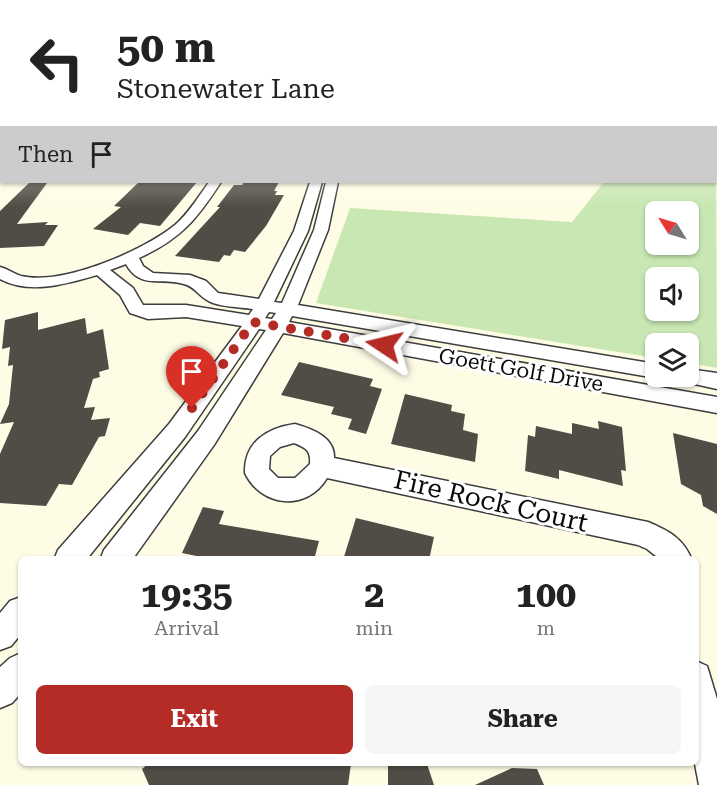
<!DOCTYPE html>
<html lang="en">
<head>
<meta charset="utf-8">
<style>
  :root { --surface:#fff; --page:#f6f6f6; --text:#222; --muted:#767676; --accent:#b52b26 }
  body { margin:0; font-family:"Roboto Serif",serif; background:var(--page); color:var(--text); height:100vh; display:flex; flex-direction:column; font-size:22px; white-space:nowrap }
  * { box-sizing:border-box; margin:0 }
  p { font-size:20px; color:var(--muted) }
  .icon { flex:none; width:33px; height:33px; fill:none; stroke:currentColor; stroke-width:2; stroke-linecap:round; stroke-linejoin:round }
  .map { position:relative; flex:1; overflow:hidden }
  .panel { position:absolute; left:18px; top:556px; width:681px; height:210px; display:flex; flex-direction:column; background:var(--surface); border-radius:9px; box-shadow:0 2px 4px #0004 }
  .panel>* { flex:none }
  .top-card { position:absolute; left:0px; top:0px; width:717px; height:183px; box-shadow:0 2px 4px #0004; background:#fff; color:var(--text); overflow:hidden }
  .needle { width:39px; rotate:307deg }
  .controls { position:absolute; left:645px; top:201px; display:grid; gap:12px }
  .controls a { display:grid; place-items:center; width:54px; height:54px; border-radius:9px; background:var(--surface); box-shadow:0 2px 4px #0004; font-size:30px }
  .pin { position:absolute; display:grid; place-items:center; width:51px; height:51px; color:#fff; margin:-62px -26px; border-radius:50% 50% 50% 0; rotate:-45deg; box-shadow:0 0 6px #0007 }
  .pin .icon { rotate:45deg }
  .me { position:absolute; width:66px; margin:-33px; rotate:280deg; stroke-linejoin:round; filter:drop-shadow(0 0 4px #0008) }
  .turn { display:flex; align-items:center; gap:21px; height:126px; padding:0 18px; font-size:27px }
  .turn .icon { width:78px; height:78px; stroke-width:2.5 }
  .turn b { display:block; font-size:42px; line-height:51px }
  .then { display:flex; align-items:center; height:57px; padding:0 18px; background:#0003; gap:12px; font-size:22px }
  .eta { display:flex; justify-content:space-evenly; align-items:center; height:102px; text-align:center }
  .eta b { font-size:36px; font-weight:700; line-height:42px }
  .primary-button { display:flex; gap:12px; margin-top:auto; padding:12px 18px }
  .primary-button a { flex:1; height:69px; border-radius:9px; background:var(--accent); color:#fff; font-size:24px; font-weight:700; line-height:69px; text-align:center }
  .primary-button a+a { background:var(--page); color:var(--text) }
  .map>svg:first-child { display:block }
  .green { fill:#c9e7b2; fill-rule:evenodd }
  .building { fill:#524c46 }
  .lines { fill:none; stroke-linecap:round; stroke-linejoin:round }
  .service-casing { stroke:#3d3d3d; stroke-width:4 }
  .minor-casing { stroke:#3d3d3d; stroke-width:3 }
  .service { fill:#fff; fill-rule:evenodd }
  .minor { fill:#fff; fill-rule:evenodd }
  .route { stroke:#b52b26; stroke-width:10; stroke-dasharray:0 18 }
  .labels { text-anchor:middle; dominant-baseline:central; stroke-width:6; stroke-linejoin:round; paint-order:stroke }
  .street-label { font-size:21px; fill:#0a0a0a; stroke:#fff }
  .near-street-label { font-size:26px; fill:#0a0a0a; stroke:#fff }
</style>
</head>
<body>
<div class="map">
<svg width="717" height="785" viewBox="0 0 717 785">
  <rect width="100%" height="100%" fill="#fffce6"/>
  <path class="green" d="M716,154L717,368L689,363L688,344H656L655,358L316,303L350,208L572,222L604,182H716ZM656,212H688V244H656ZM656,278H688V310H656Z"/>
  <g class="building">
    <path d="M139,182H197L160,226L140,223L128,235L93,229L121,207L114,206Z"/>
    <path d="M244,182H279L274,191H277L275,195H284L266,226L245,252L234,250L230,256L224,255L219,262L175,256L220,207H217L234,185H242Z"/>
    <path d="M29,183H47L17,224L48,222L45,225H58L44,246L0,248V211Z"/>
    <path d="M38,312V330L85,318L87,334L103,329L109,369L99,372L100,377L93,379L84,408L95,407L91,420L110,418L105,436L99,437L72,485L59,484L46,506L0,503V454L14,422L0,424L9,404L13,365L8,366L10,347L2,349L5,320Z"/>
    <path d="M299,362L373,379L370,386L382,389L366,434L348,429L352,419L331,414L334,407L281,395Z"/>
    <path d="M405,394L452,405L451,411L465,414L463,430L478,434L475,462L391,444Z"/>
    <path d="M598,421L622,427L626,471L621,470L623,486L559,470V479L525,471L528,435L535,437L536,426L572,434V423L599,429Z"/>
    <path d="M673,433L717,444V514L703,506L701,495L681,484Z"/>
    <path d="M203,507L224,511L219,524L319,541L314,560H216L182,553Z"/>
    <path d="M356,518L434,537L429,560H343Z"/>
    <path d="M148,764H351L348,785H149L142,769Z"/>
    <path d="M388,764H427L434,785H388Z"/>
    <path d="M512,768L537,769L544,785H475Z"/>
  </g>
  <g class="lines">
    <defs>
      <rect id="service" x="716" y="147" width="1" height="4"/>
      <g id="minor">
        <rect x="716" y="98" width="1" height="6"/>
        <rect x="0" y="151" width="2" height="6"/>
        <path d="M209,182H221C197,219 181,239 139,258L143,266L153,273L190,275L206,281L218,293L259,299L294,231L310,182H322L308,231L274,302L282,303L314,230L326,182H338L328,230L298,305L656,364V376H662L656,378L292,316L289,322L717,397V413L283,333L214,445L132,560H100L104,550L198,431L266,330L259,329L185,437L86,560H54L58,550L169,424L242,326L186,317L148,319L130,313L120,295L97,275C66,284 30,295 0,279V267C8,269 14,274 21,276C62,286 143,251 175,225C189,213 199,196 209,182ZM126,264C140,290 162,277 184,284C195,287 198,295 207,300C217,307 240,307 253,309L249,315L186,305H143L133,288L110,270ZM269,312L276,313L272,319L265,318Z"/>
        <path d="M688,369L717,373V389L681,381L678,376H688Z"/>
        <path d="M295,424C312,429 335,437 334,458L648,522C669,531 683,538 692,560H661L647,549L638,545L327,478C307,512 261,507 245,473C244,442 267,428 295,424ZM294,443C306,448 311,450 310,464L295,478H278L269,469L270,456L280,447Z"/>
        <path d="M21,597V634L11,646L0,650V613L10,601Z"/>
        <path d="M21,653V693L12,703L0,708V667L10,658Z"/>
        <path d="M696,661L707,666L717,699V785H699L695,764Z"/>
      </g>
    </defs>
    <use href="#service" class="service-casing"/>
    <use href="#minor" class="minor-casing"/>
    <use href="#service" class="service"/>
    <use href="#minor" class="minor"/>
  </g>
  <linearGradient id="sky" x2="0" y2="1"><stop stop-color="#90c1ed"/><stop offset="0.47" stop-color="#fffef4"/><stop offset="1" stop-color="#fffef4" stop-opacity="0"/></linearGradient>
  <rect width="717" height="207" fill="url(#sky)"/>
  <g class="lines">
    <path class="route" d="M192,408L253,322L384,345"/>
  </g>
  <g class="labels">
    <g class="street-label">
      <text transform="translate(521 370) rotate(10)">Goett Golf Drive</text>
    </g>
    <g class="near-street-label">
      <text transform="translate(491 501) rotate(13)">Fire Rock Court</text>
    </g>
  </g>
</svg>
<div class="controls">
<a><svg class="needle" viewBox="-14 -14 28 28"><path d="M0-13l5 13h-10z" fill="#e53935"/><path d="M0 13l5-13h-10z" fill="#767676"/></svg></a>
<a><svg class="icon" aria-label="sound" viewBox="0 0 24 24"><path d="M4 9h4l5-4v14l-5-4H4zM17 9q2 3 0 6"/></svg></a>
<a><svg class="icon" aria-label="layers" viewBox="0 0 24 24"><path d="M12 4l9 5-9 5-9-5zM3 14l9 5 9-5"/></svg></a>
</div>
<div class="pin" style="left:192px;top:408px;background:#d93025"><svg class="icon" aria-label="arrive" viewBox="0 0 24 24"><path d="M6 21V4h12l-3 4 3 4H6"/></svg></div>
<svg class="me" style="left:384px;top:345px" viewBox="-20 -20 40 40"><path d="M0-17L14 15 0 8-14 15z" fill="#b52b26" stroke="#fff" stroke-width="4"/></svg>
<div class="top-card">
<div class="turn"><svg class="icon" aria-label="left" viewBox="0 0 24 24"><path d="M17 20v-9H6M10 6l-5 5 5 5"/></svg><div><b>50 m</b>Stonewater Lane</div></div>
<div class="then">Then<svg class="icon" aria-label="arrive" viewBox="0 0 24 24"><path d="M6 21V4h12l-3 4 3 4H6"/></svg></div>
</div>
<section class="panel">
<div class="eta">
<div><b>19:35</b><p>Arrival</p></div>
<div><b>2</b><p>min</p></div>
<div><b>100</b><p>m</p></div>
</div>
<div class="primary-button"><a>Exit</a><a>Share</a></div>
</section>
</div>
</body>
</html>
